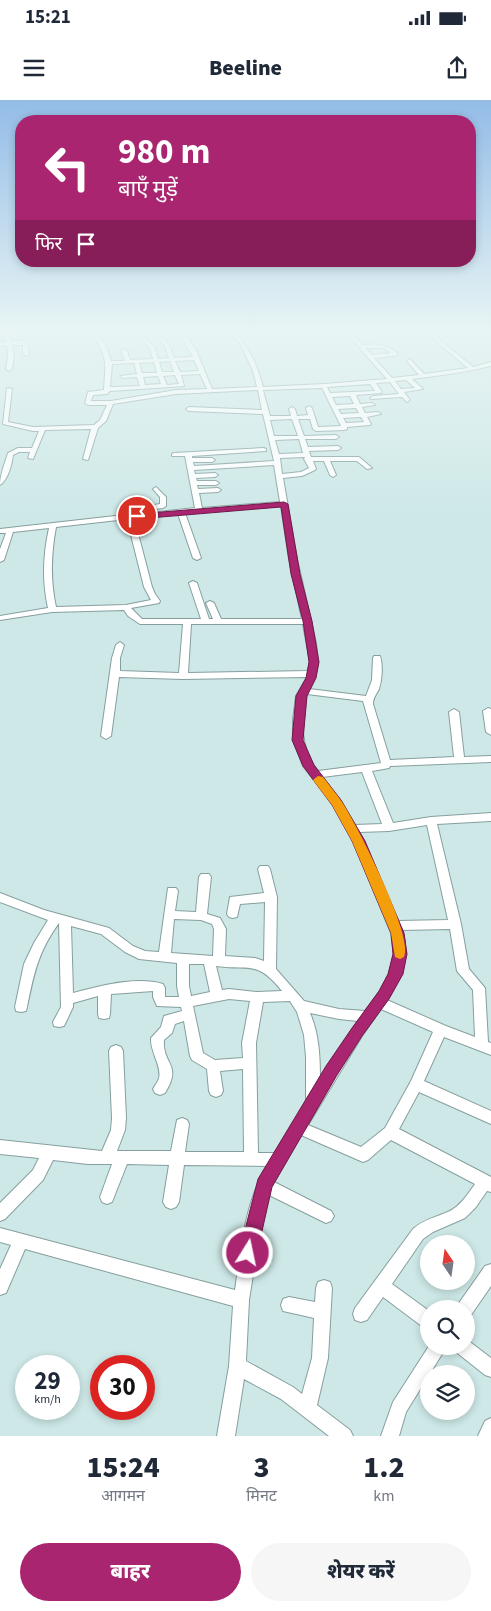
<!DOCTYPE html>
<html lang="hi">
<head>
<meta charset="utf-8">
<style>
  :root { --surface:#fff; --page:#f6f6f7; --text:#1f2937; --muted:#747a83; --accent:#a92570 }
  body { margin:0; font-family:"Source Sans 3","Noto Sans Devanagari",sans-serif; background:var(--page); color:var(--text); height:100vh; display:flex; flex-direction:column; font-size:19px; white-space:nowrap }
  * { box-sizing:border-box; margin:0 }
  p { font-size:16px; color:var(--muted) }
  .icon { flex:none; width:28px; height:28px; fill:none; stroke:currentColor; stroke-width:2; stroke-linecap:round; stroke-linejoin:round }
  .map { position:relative; height:1336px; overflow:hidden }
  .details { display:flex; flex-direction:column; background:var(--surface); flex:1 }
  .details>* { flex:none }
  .banner { position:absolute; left:15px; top:15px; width:461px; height:152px; border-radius:20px; box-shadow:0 2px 8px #0003; background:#a92570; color:#fff; overflow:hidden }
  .needle { width:32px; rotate:347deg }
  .buttons { position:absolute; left:420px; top:1135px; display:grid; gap:10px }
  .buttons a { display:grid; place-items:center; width:55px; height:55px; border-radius:50%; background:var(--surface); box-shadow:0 2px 8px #0003; font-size:25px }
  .speed { position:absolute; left:15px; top:1255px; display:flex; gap:10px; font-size:25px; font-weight:700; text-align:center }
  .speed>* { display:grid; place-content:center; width:65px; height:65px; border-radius:50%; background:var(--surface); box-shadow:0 2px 8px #0003; line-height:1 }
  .speed small { font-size:12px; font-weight:400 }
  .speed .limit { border:8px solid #d22; background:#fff; color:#111 }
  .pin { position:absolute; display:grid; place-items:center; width:42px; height:42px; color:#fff; margin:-21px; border:2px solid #fff; border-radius:50%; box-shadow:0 1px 5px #0007 }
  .me { position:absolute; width:55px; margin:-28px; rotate:10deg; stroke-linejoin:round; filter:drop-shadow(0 0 4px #0008) }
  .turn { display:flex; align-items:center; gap:18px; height:105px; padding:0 20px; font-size:22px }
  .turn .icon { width:65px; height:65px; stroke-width:2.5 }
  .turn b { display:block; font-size:35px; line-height:42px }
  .then { display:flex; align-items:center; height:48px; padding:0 20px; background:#0003; gap:10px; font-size:19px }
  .eta { display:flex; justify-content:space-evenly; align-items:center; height:85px; text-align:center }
  .eta b { font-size:30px; font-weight:800; line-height:35px }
  .cta { display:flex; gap:10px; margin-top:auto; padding:10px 20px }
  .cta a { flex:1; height:58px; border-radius:30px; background:var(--accent); color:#fff; font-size:20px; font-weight:800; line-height:58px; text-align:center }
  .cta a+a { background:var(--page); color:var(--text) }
  .status { display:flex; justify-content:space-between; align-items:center; height:35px; padding:0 25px; background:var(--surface); direction:ltr }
  .status svg { height:14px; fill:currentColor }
  header { display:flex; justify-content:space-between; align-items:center; height:65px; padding:0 20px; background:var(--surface); font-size:22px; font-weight:800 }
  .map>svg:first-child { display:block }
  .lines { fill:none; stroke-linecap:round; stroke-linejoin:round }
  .minor-casing { stroke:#869f9e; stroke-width:2 }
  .minor { fill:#fff; fill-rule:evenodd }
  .route { fill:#a92570; stroke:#6e1849 }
  .slow { fill:#f59e0b }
</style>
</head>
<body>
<div class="status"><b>15:21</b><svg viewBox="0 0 49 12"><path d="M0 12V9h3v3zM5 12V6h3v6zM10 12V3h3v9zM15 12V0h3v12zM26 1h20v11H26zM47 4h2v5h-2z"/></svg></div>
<header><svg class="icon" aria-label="menu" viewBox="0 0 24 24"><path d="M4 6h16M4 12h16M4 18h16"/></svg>Beeline<svg class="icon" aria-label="share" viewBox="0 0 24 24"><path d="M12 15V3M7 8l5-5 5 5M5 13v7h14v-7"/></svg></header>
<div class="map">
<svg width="491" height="1336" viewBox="0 0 491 1336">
  <rect width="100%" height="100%" fill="#cde8e7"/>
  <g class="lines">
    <defs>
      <g id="minor">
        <path d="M4,231H9L11,241H25L28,243L29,254L26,256L23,254V245H12L14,255L12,269L9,271L6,269L8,255L7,245L0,246V242H6Z"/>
        <path d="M90,231H95L107,248L111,261H125L121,251L124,249L127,251L130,260L153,259L150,248L141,239L144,237L155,248L158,259L169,258L165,246L158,238L161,236L170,246L174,258L193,257L178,231H183L196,250L212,289L257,287L253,271L241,245L228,231H233C249,247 257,264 263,287L324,284L387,279L349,236L351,234L363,245C375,244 387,244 397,253L398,254L395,256L374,258L392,278L419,275L407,261L410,259L424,274L468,268L432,238L434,235L473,267L491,262V266C465,272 438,276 412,279L423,289L404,292L410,300L407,302L402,297L371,299L370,298L373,296L399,294L390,282L376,283L382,292L381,293L356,295L360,304L372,303L375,305L362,307L365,313L378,312L381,314L367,317L371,324L370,325L347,327V329L345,330L316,331L313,329L310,319H298L304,336L336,335L339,337L336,339H305L308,347L338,346L341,348L338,350L309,351L311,357H359L372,368L367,369L357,361H330L336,375L333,377L330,375L324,361H313L316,369L315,370L302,376L283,378L297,459L316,543L318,562L315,577L309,589L366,596L372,580L373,558L374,556H380C383,565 382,580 379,589C376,595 373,598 373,604L390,660L454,657L449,612L454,609L459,612L464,657L491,656V662L390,666L389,668L372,671L393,723L431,717L491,713V721L437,724L461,824L469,869L485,888L488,942L491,943V955L444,937L424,981L491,1011V1024L419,992L399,1029L491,1077V1092L487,1091L476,1107L465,1118L433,1132L423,1139L392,1184L429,1211V1229L423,1227L383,1197L367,1220L361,1222L355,1220L353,1214L355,1208L413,1129C424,1119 437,1117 450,1111C461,1105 468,1094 475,1084L391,1040L368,1060L363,1062L301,1035L274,1082L331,1111L334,1116L331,1121L326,1123L269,1095L259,1137L249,1200L246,1261L293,1287L302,1294L312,1258L314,1218L283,1211L281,1205L283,1199L289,1197L315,1202L316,1188L318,1182L324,1180L330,1182L332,1188L328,1258L317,1305L350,1330L353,1336H329L281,1299L244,1279L235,1336H217L229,1266L233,1206L25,1149L6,1193L0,1195V1169L11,1145L0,1142V1128L235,1190C241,1149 245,1102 267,1066L184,1065L179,1102L176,1107L171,1109L166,1107L163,1102L169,1065L127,1064L112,1102L107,1104L102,1102L100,1097L112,1064H88L53,1060L43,1080L5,1119L0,1121V1103L33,1070L39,1058L0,1054V1040L102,1051L111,1030L112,1018L109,951L111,947L116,945L121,947L123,951L126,1018L125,1030L117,1051H171L177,1020L182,1018L187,1020L189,1024L185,1052H244L243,969L220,971L223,991L221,995L216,997L211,995L209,991L207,969L192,960L190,956L184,921L175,924L172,933L164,940C162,965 183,964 165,993L160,995L155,993L153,989C155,985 158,982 159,978C162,966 150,952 151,938L161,927L164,916L182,911L181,907L157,906L153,897V891L111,894L110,914L109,918L104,919L99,918L98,914V896L73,903V907L64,926L59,927L54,926L53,922L61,907L59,823C38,852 34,873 27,907L26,911L21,912L16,911L15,907L24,864L34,843L48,820L0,802V793L44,810L109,828L133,846L145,851L159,852L168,788H176L178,791L175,811L196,812L199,777L201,774H209L211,777L207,814L220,818L226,829L225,856L255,858L264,861L265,802L240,804L237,817L233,818L229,817L227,814L230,797L264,793L258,769L260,766H268L270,769L277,797L276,869L304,901L339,909L365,911L380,891L389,874L394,854L391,833L353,741L333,705L303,666L293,640V620L296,596L307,577L183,579L119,577L111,636L106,639L101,636L112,558L116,545L120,542L124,545L120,558V571L179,573L183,524H140L128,516L124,510L52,512L0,520V516L48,508C42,481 43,455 49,428L13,432L4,460L0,462V449L6,433H0V429L133,414L132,411L136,408L160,404V397L153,389L156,387L166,397V406L163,408L140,411V414L195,408L185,356H172V354L174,353L264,348L266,349V351L192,356V358H212L215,360L212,362H193L194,366L274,361L263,314L189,311L186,309L189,307L262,310L258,290L176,294L113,304L106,321L98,328L88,360L83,359L91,329L45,330L33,359L28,358L30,352H19L13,355C12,364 8,380 0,385C0,374 5,363 8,353L18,348H32L39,331H33L3,324L7,288L12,289L8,322L33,327L94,325L100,320L107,305H88L85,303L88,292L104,290C106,259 108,258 90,231ZM365,248H383L391,253L372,255ZM194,260L199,271L180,272L175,261ZM170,261L174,272H162L159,262ZM154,262L157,273H142L139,263ZM134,263L137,274L120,276L123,278L137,277L140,286L110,287L112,264ZM200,274L207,289L176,290L111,301H91L93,295L107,294L110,291L184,286L181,275ZM175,275L179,284L167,285L163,276ZM158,276L161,284L145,285L143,277ZM406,280L415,288L401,289L395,281ZM370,284L375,291L330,293L327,287ZM322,288L341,326L318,327L312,308L309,306L306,308L308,315L297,316L295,309L292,307L289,309L291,316H270L263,290ZM350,296L354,304L336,305L332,297ZM356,308L359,313L341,314L338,309ZM361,317L364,322L346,323L343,318ZM292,319L298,336H274L270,320ZM299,339L303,353L279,354L275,340ZM305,357L304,359L309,368L301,372L282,374L280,358ZM274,365L280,402L202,408L199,393L218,392L221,390L218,388L198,389L197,385H216L219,383L216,381H197L196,378L215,377L218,375L215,373L195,374L194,370ZM281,406L289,459L302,519H221L214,503L210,501L206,503L213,519H209L197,483L193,481L189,483L201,519H142L131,508L159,503L160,501L155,494L152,487L134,418L178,414L193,458L197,460L201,458L185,413ZM127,419L144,487L151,500L126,505L56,507C50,480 51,454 56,427ZM191,524H303L310,562L308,571L188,573ZM307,594L363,601L381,663L318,671C301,651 299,619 307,594ZM362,672L382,724L355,725L341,701L322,677ZM427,725L448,820L398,821L359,732L389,731ZM174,819L201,820L212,824L214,829L213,856L171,853ZM71,826L101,834L125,852L139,859L177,863V886L179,897H165V888L163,884C136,876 100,886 73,893ZM450,829L457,871L473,890L475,937L446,926L387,900C401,878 411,855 402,830ZM189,864H204L210,892L191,896L189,886ZM216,866C250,871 256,859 282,891L257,892L229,889L222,890ZM229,899L250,901L242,943L243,958L215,960L203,953L193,906ZM290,901L297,912L304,935L306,957V1002L275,1053H258L256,943L263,902ZM381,909L433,932L411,981L385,1028L361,1047L308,1025L362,936ZM310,913L339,919L358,921L320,979C320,956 319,934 310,913Z"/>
        <path d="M488,608L491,609V635L486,632L483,611Z"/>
        <path d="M491,1164V1186L471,1215L466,1217V1209H457L459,1203L485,1166Z"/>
        <path d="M466,1239L491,1258V1277L485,1275L456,1252L454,1246H466Z"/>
        <path d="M429,1246H447L406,1312L399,1336H381L393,1302Z"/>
        <path d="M491,1318V1336H478L485,1321Z"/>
      </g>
    </defs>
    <use href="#minor" class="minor-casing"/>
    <use href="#minor" class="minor"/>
  </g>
  <linearGradient id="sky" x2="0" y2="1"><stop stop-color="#93bce7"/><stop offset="0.55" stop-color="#e8f5f4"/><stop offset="1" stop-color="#e8f5f4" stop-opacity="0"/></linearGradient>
  <rect width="491" height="418" fill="url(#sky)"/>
  <path class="route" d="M284,402L288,404L300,474L312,521L319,562L316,578L307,596L303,640L314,665L341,700L365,741L404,833L407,854L403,874L389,899L362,936L337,975L272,1087L257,1153L255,1159L248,1162L242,1159L239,1153L258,1079L326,966L352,928L379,891L388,874L393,854L391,833L352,741L332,705L303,666L292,640L296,596L306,578L309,562L303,521L291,474L281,407L137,419L133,416L137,414Z"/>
  <path class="slow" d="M318,676L323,677C329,685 336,693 342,702C356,723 415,838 404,857L400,859L395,857L391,833L352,741L332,705L313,680Z"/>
</svg>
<div class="buttons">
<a><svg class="needle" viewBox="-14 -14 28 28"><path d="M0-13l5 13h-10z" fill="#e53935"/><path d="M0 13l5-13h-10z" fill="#747a83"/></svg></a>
<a><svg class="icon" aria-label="search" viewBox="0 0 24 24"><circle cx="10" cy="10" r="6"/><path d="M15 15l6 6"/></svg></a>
<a><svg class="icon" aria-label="layers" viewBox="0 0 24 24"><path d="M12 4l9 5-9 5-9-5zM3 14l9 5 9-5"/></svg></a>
</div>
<div class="speed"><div>29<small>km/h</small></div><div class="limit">30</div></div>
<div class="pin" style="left:137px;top:416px;background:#d93025"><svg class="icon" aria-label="arrive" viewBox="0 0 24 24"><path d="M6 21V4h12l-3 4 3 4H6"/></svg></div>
<svg class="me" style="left:248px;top:1153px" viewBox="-20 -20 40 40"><circle r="17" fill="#a92570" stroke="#fff" stroke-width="3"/><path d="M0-11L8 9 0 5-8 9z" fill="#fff"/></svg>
<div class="banner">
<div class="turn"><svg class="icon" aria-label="left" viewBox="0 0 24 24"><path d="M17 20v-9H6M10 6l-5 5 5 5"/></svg><div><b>980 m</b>बाएँ मुड़ें</div></div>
<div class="then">फिर<svg class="icon" aria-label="arrive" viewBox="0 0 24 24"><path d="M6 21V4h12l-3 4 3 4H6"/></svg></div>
</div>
</div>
<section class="details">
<div class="eta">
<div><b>15:24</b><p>आगमन</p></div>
<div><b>3</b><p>मिनट</p></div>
<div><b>1.2</b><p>km</p></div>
</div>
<div class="cta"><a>बाहर</a><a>शेयर करें</a></div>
</section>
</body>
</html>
